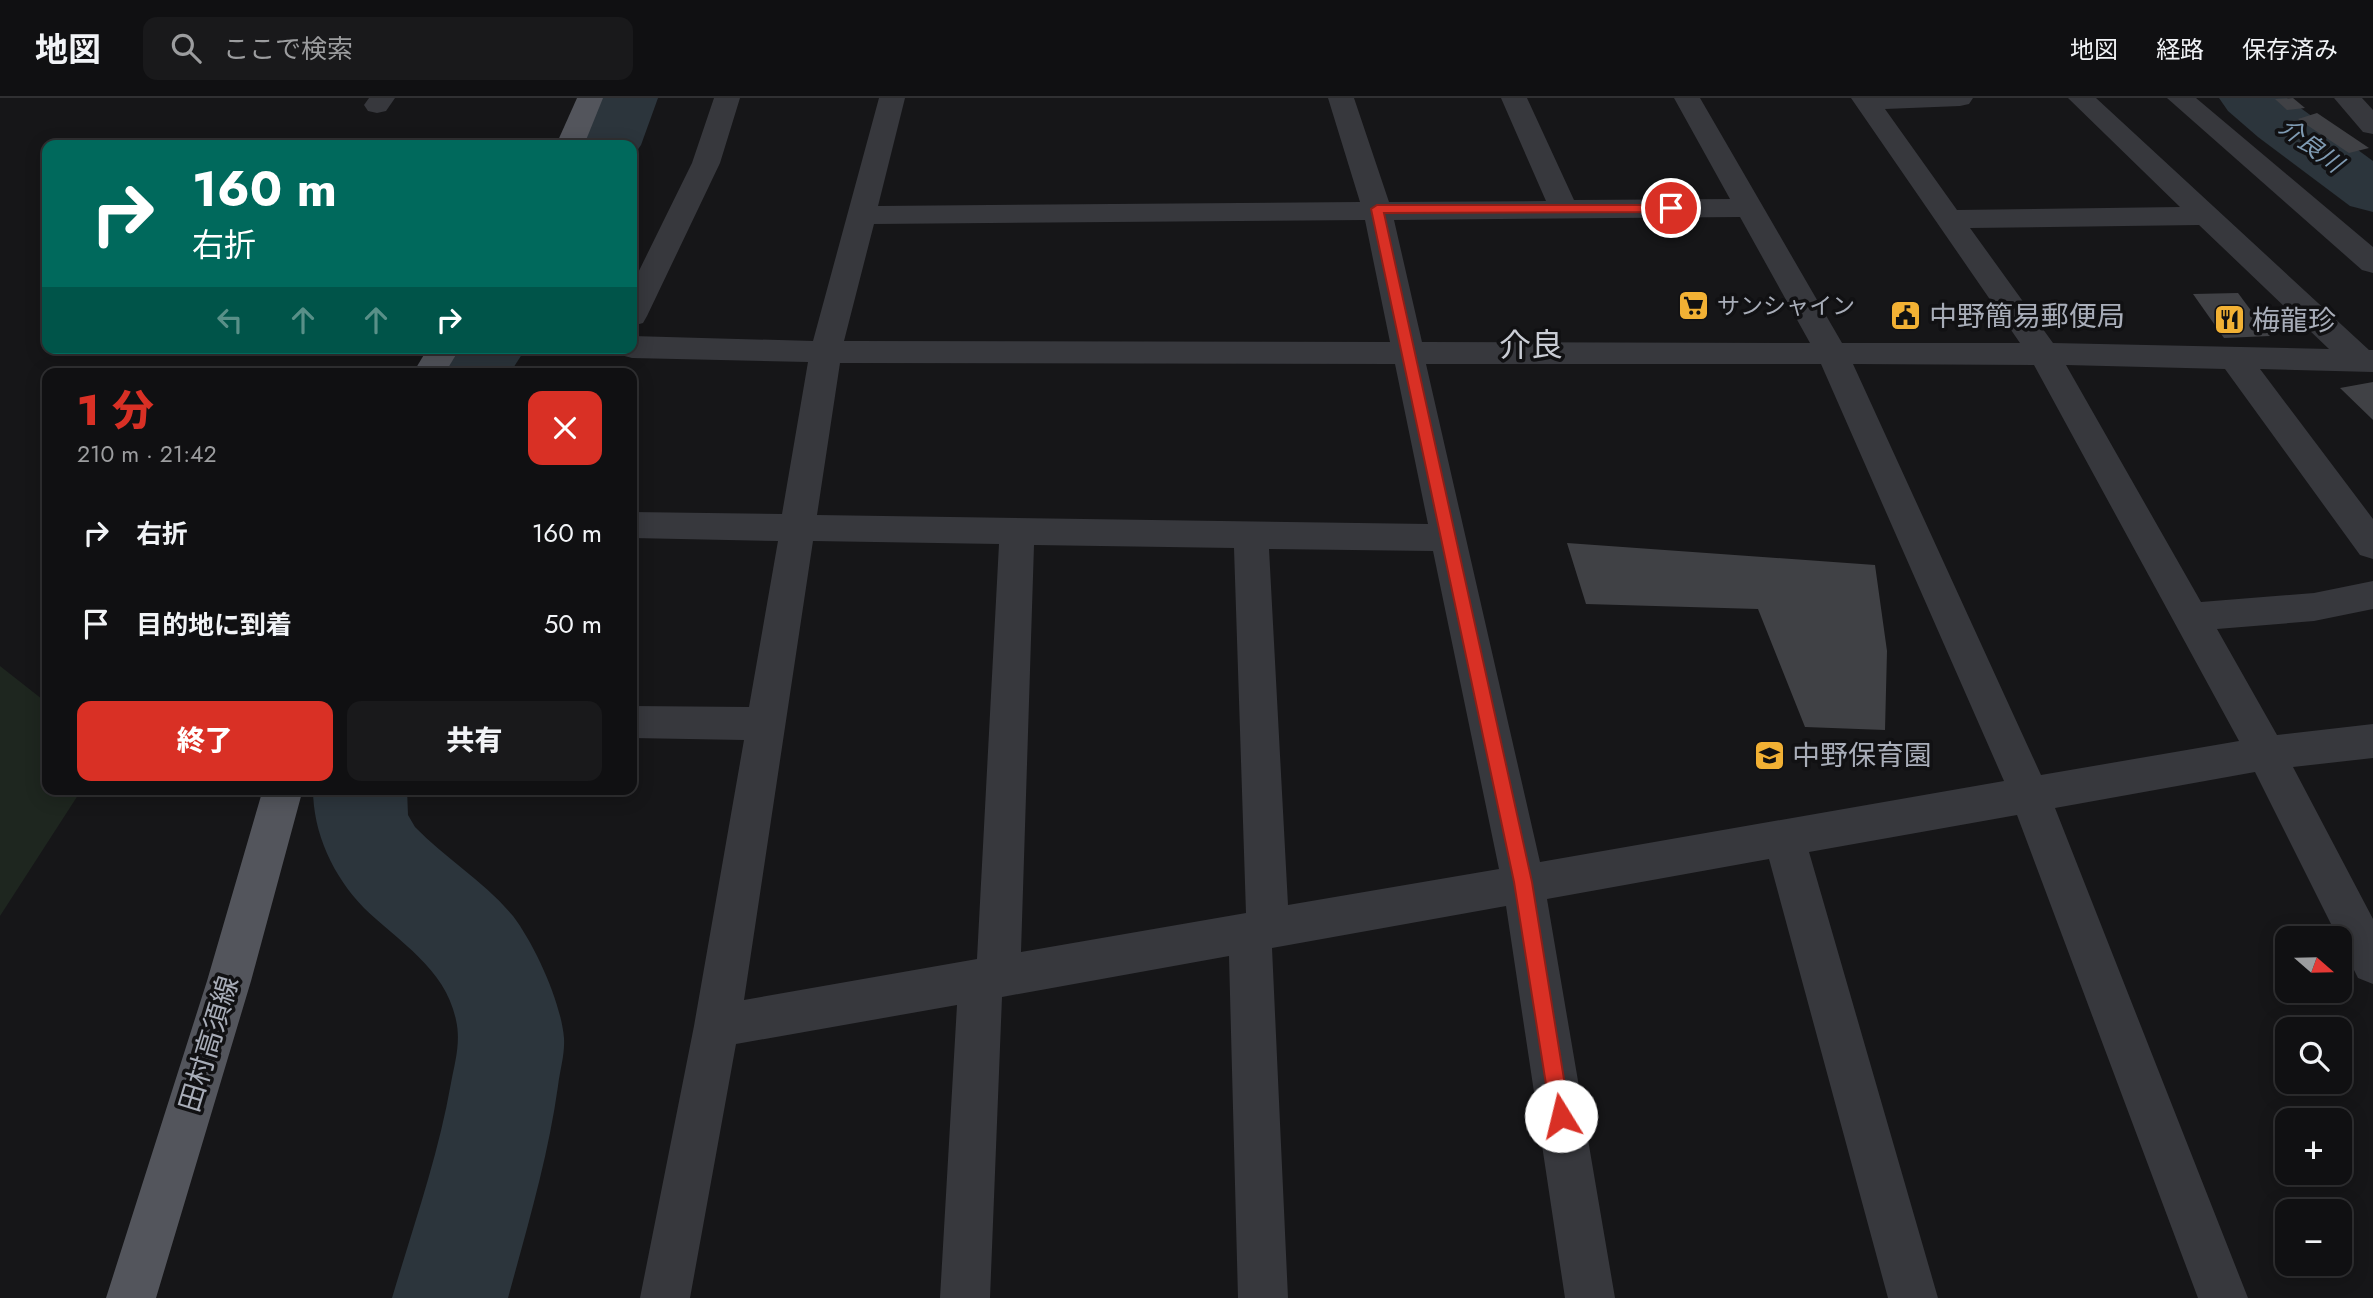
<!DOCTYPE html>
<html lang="ja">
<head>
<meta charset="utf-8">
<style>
  :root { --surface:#101012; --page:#19191b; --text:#f1f3f6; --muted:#9c9d9f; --line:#303032; --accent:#d93025 }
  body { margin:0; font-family:Jost,"Noto Sans JP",sans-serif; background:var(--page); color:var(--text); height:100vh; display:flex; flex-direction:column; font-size:26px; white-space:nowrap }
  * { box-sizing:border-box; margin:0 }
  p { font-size:23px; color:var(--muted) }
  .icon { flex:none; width:38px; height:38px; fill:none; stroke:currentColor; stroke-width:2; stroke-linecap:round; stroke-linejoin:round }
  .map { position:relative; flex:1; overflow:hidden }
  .drawer { position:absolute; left:42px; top:270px; width:595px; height:427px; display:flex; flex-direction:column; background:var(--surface); border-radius:14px; box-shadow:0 4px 18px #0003,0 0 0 2px var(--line) }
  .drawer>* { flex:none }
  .top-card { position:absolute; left:42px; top:42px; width:595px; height:214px; border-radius:14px; box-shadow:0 4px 18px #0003,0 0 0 2px var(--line); background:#00695c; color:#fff; overflow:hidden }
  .needle { width:46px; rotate:110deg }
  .buttons { position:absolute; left:2275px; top:828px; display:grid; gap:14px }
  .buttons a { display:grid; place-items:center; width:77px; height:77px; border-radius:14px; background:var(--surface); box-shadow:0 4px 18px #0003,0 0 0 2px var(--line); font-size:35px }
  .pin { position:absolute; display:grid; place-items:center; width:60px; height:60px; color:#fff; margin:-30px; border:4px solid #fff; border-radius:50%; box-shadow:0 2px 7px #0007 }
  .me { position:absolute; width:77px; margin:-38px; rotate:351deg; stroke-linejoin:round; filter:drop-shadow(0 0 5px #0008) }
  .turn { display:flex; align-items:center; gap:24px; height:147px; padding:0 35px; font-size:32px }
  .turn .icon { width:91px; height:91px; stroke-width:2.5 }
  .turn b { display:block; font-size:49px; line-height:60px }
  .lanes { display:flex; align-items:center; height:66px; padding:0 35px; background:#0003; justify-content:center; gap:35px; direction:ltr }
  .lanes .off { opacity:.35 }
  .round { display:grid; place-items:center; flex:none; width:74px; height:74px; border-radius:14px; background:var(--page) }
  .summary { display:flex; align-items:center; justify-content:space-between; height:119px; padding:0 35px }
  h1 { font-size:42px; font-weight:800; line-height:52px; color:var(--accent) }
  .action { display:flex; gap:14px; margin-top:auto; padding:14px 35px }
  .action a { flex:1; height:80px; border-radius:14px; background:var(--accent); color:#fff; font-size:28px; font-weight:800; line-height:80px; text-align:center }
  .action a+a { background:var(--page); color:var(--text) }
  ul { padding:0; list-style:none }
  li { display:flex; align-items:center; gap:21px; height:91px; padding:0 35px }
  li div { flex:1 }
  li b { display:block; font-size:26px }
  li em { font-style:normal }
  header { display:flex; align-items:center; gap:42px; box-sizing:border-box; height:98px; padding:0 35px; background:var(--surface); border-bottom:2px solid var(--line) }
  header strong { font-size:33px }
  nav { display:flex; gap:38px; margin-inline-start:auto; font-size:24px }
  .search { width:490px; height:63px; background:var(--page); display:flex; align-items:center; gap:18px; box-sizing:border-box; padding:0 24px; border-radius:14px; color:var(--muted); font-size:26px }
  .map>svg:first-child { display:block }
  .green { fill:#1e261f }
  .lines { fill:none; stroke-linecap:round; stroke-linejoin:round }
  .river { fill:#2c353c; fill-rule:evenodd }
  .building { fill:#404145 }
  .minor { fill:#37383d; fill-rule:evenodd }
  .major { fill:#53555c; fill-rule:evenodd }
  .route { fill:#d93025; stroke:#8d1f18; stroke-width:2 }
  .labels { text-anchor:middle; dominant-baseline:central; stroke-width:7; stroke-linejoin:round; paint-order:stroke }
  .far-poi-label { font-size:23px; fill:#a8adb8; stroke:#111113; text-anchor:start }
  .far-water-label { font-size:24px; font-style:italic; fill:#7f9bb3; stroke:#111113 }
  .poi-label { font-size:28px; fill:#a8adb8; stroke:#111113; text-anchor:start }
  .street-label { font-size:28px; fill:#a8adb8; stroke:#111113 }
  .quarter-label { font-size:32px; fill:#c9ccd4; stroke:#111113 }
</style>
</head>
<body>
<header>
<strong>地図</strong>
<div class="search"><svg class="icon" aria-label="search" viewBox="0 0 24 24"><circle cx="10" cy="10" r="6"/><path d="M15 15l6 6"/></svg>ここで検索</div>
<nav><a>地図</a><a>経路</a><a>保存済み</a></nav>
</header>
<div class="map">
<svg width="2373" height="1200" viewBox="0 0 2373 1200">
  <rect width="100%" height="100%" fill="#161618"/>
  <path class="green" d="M0,568L47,605V691H82L0,818Z"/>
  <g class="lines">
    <g class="river">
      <path d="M596,0H658L641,47L632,60V47H577Z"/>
      <path d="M2219,0H2287L2373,63V114L2350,108L2258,39L2228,13Z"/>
      <path d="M449,250H526L510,275H432Z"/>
      <path d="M313,691H407L408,717L415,729C445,760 485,784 513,818C535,847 561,904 564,940C565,956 560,972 558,988C548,1060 527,1130 508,1200H392C413,1129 438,1059 451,985C455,964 461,944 456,922C446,871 399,844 364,810C333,778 313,735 313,691Z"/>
    </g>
  </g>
  <g class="building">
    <path d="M2293,0L2305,10L2287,12L2275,1Z"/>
    <path d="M2317,15L2369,50L2349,55L2298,21Z"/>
    <path d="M2238,195L2270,238L2224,240L2193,196Z"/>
    <path d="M2373,284V322L2340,290Z"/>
    <path d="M1567,445L1875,467L1887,553L1885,632L1805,629L1758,511L1586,506Z"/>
  </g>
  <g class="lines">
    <g class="minor">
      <path d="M369,0H395L386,13L377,15L368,13L364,7Z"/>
      <path d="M714,0H740L720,65L647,218L643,225L632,228V187L692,65Z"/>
      <path d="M879,0H905L878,108L1360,104L1328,0H1354L1389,104L1546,103L1501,0H1527L1574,102L1730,101L1674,0H1700L1842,245H2020L1851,0H1973L1969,6L1960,8L1885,11L1957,112L2180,109L2068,0H2096L2369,252H2373V274L2260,271L2373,421V461L2360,457L2225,271L2066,267L2201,504L2314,495L2373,483V511L2314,523L2217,531L2277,637L2373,626V660L2293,669L2373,821V886L2358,880L2255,674L2055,710L2248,1200H2198L2017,717L1809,754L1938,1200H1888L1769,761L1547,801L1615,1200H1565L1506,808L1272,850L1288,1200H1238L1229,858L1002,899L990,1200H940L957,907L736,946L690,1200H640L694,928L744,642L632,640V608L749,609L778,443L632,440V414L782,416L808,264L632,260L621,257L617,250H632V238L813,243ZM1740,119L1810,245L1422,244L1394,122ZM1365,122L1390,244L844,243L874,126ZM2199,127L2329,251L2053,245L1970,130ZM840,265L1395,266L1428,426L817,417ZM1426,266H1821L2004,683L1540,764ZM1853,266L2034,267L2239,643L2041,677ZM813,443L999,446L977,861L744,902ZM1034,447L1234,450L1246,815L1021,854ZM1269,451L1433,453L1499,771L1288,807Z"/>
      <path d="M2167,0H2196L2373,149V175L2362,172Z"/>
      <path d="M2334,0H2362L2373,12V36L2363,34Z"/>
    </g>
    <g class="major">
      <path d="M577,0H603L584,47H556Z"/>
      <path d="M428,250H460L445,275H413Z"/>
      <path d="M263,691H303L251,883L156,1200H106L207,883Z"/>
    </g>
  </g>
  <path class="route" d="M1377,107H1671L1677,110L1671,114L1384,115L1532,784L1570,1018L1567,1025L1561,1028L1554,1025L1551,1018L1514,784L1371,111Z"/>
  <defs>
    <symbol id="supermarket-square" viewBox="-11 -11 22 22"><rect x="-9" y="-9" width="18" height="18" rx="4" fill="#f2b134" stroke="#111113"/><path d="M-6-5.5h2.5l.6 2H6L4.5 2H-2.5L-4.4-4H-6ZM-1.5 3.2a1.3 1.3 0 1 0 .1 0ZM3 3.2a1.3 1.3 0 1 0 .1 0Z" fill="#111"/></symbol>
    <symbol id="civic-square" viewBox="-11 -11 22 22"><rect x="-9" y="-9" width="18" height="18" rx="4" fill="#f2b134" stroke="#111113"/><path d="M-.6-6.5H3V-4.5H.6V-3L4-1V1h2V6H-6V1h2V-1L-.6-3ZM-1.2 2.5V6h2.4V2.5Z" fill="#111"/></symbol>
    <symbol id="restaurant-square" viewBox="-11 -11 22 22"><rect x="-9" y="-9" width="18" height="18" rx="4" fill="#f2b134" stroke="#111113"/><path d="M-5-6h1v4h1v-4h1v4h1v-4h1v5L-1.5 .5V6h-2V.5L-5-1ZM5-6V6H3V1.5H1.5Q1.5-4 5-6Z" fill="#111"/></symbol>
    <symbol id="school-square" viewBox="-11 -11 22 22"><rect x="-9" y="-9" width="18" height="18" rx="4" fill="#f2b134" stroke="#111113"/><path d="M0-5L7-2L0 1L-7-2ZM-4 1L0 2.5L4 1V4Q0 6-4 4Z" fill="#111"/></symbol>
  </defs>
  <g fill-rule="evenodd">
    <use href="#supermarket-square" x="1676" y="190" width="35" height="35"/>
    <use href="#civic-square" x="1888" y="200" width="35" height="35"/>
    <use href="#restaurant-square" x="2212" y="204" width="35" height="35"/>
    <use href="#school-square" x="1752" y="640" width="35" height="35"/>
  </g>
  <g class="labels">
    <g class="far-poi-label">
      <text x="1717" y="208">サンシャイン</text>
    </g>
    <g class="far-water-label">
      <text transform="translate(2311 47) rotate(37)">介良川</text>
    </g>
    <g class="poi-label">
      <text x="1929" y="218">中野簡易郵便局</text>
      <text x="2252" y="222">梅龍珍</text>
      <text x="1792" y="657">中野保育園</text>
    </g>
    <g class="street-label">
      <text transform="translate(209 946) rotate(-73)">田村高須線</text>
    </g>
    <g class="quarter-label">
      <text x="1531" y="247">介良</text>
    </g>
  </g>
</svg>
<div class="buttons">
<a><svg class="needle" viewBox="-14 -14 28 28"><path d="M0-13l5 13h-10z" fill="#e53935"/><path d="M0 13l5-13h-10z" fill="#9c9d9f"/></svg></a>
<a><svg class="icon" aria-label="search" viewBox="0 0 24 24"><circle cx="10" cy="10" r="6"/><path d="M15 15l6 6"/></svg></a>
<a>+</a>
<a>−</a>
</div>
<div class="pin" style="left:1671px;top:110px;background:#d93025"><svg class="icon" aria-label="arrive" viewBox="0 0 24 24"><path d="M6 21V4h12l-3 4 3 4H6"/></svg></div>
<svg class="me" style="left:1561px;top:1018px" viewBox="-20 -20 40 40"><circle r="19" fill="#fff"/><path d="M0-13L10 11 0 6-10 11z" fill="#d93025"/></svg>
<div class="top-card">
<div class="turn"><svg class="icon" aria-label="right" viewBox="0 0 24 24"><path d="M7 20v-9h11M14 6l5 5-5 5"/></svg><div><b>160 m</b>右折</div></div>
<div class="lanes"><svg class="icon off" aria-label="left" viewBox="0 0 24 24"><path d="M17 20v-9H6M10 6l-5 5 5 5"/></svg><svg class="icon off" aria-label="ahead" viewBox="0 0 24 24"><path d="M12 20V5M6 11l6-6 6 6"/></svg><svg class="icon off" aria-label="ahead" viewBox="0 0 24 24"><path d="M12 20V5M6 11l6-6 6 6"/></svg><svg class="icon" aria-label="right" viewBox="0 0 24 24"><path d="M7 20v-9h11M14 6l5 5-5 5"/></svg></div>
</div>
<section class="drawer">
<div class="summary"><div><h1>1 分</h1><p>210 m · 21:42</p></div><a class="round" style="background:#d93025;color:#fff"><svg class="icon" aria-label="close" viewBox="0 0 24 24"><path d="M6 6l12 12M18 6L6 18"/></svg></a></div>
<ul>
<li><svg class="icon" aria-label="right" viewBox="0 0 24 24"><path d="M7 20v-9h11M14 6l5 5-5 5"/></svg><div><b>右折</b></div><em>160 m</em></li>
<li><svg class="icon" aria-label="arrive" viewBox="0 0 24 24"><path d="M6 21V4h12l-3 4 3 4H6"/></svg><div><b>目的地に到着</b></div><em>50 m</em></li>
</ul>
<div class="action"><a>終了</a><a>共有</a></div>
</section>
</div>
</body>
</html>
